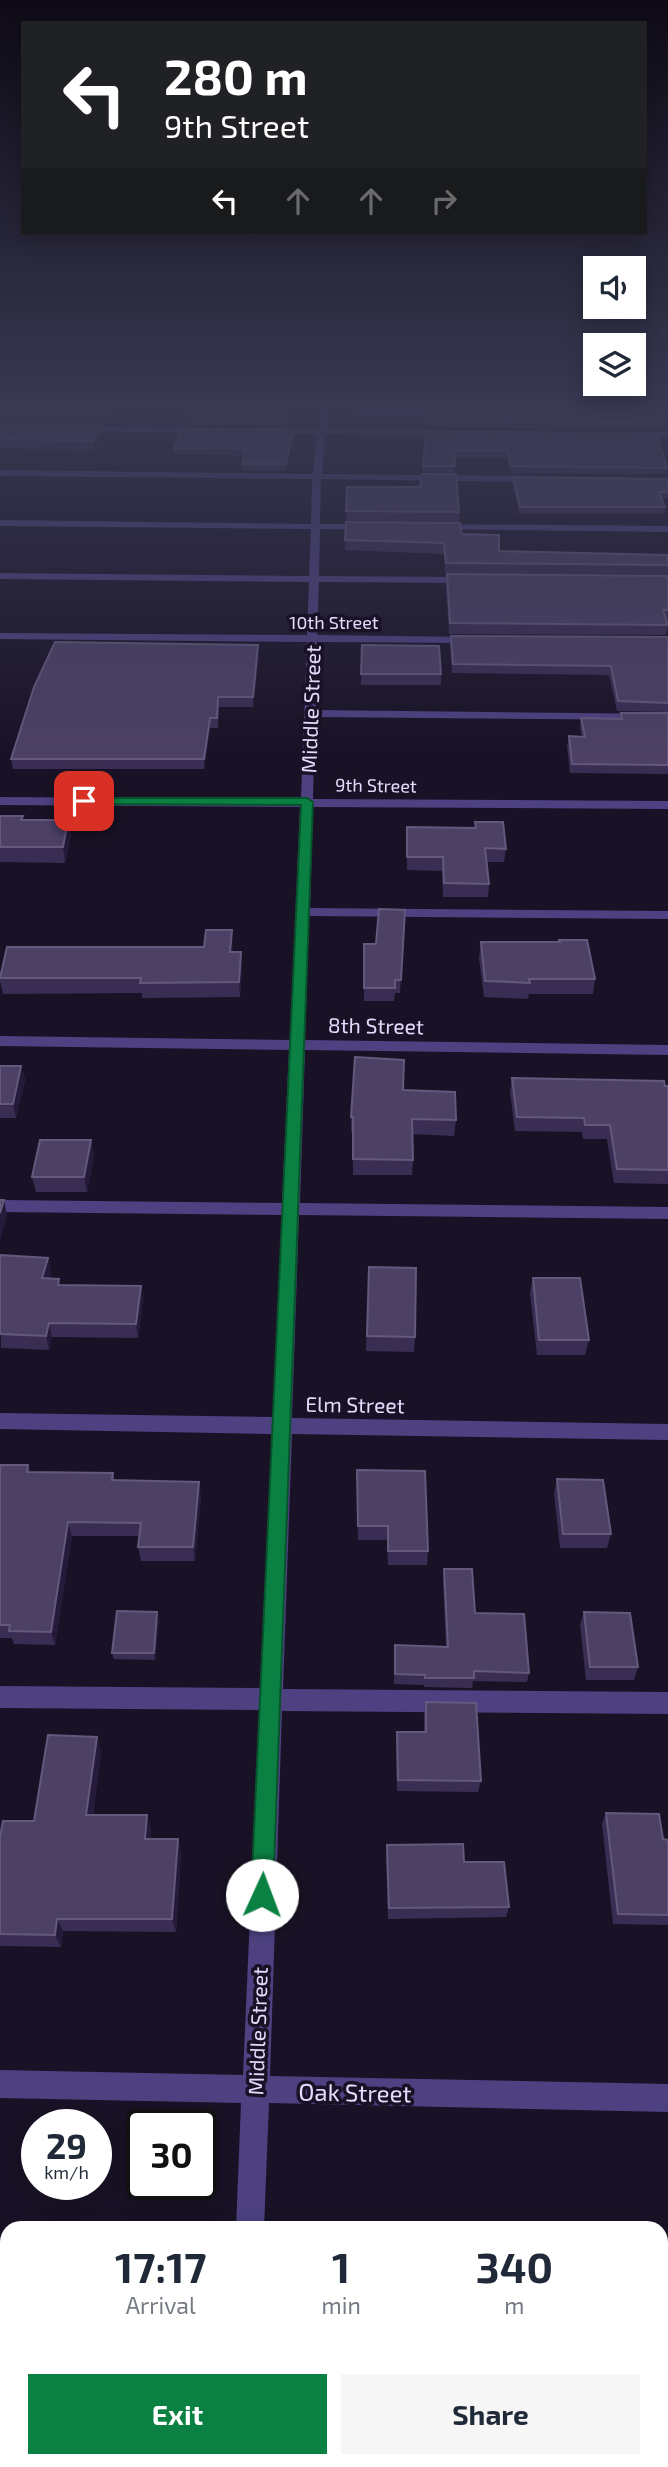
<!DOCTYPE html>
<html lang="en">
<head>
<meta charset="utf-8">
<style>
  :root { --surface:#fff; --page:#f6f6f7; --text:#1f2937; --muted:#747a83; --accent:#0b8043 }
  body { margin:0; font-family:"Exo 2",sans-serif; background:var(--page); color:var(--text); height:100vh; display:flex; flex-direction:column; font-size:26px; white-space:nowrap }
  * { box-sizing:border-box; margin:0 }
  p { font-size:23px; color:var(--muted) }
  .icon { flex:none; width:38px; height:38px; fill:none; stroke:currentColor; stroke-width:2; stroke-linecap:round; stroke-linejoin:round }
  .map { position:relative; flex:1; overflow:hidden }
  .sheet { position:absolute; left:0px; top:2221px; width:668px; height:247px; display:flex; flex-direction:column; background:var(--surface); border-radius:21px 21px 0 0; box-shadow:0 4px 18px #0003 }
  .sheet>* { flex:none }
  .hud { position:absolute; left:21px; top:21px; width:626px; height:214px; border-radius:0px; box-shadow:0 4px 18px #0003; background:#202124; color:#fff; overflow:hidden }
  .buttons { position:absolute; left:583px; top:256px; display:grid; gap:14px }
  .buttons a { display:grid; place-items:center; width:63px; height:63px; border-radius:0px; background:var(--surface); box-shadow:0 4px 18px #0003; font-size:35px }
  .speed { position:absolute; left:21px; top:2109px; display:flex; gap:14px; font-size:35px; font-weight:700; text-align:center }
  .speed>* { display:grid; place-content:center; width:91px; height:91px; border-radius:50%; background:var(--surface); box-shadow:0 4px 18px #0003; line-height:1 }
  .speed small { font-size:18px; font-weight:400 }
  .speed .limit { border:4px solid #111; border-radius:10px; background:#fff; color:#111 }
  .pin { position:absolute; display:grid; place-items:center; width:60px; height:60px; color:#fff; margin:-30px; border-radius:14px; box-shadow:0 4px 10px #0006 }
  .me { position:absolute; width:77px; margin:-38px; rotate:2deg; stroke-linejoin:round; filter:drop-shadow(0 0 5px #0008) }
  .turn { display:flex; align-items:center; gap:24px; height:147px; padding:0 28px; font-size:32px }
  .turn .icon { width:91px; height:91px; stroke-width:2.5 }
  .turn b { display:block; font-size:49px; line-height:60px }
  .lanes { display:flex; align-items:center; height:66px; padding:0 28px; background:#0003; justify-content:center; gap:35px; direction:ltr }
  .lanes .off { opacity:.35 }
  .eta { display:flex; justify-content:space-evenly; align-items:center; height:119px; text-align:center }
  .eta b { font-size:42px; font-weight:700; line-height:49px }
  .action { display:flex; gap:14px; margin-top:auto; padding:14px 28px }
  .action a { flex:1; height:80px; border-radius:0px; background:var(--accent); color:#fff; font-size:28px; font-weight:700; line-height:80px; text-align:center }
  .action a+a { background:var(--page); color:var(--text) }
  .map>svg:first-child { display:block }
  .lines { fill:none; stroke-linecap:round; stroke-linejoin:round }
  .minor { fill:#4d4181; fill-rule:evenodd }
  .wall { fill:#3a2d53 }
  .shaded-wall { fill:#251a39 }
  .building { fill:#4c4065; stroke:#64587d; stroke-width:2 }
  .route { fill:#0b8043; stroke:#07532c; stroke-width:2 }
  .labels { text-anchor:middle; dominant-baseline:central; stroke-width:7; stroke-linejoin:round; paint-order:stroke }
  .far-street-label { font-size:18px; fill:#e3dbfc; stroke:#191226 }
  .street-label { font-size:21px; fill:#e3dbfc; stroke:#191226 }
  .near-street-label { font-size:24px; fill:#e3dbfc; stroke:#191226 }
</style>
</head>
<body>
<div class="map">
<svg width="668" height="2467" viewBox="0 0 668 2467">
  <rect width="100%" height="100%" fill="#191226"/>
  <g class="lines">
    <g class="minor">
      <path d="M320,407H328L326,429L448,430L452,433L448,436L325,434L322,474L535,476L539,479L535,482L321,479L320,524H367L372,527L367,530L320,529L319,576L469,577L474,580L469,583L319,582L317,635L472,637L477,640L472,643L317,642L316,710L668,714V720L315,717L313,799L668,801V809L313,807L310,908L668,911V919L309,916L305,1040L668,1045V1055L305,1050L300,1203L668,1207V1219L299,1215L292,1418L668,1424V1440L292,1434L283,1689L668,1692V1714L282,1711L270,2076L668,2084V2112L269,2103L264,2228H236L241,2103L0,2098V2070L243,2075L259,1710L0,1708V1686L260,1688L272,1434L0,1429V1413L273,1417L282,1215L0,1212V1200L282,1203L289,1050L0,1046V1036L290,1040L300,807L0,805V797L301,799L307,642L0,639V633L307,635L309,582L0,579V573L309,576L311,529L0,526V520L311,524L312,479L0,476V470L313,474L317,434H262L258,431L262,428L318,429Z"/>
      <path d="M77,426L203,427L207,430L203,433L74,431Z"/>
      <path d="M633,432H668V438L630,437Z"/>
      <path d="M437,524L668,526V532L434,529L432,527Z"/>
      <rect x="227" y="2460" width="32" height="7"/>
    </g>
  </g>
  <g class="wall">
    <path d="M0,407H116L107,424L0,423Z"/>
    <path d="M291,407L287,426L186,425L185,416Z"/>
    <path d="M357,407H668V427L661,429L427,427V419L356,418Z"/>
    <path d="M0,425L102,435L94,451L0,448Z"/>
    <path d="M426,431L667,468L666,474L510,473L507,458H454V473L422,472Z"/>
    <path d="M285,435H292V442L286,471L242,470V464L244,456L174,454V448Z"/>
    <path d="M513,477L668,479V499H662L665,507L664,514H519L513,484Z"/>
    <path d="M347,487L459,512V522L346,521Z"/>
    <path d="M346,522L462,534L499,551L668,555V575L445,573L444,554L345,550Z"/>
    <path d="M447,574L668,576V620H666L668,625L666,635L449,634L446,585Z"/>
    <path d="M451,636L668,637V712L617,711L609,675L452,673L450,645Z"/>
    <path d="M362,645L441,674V685H361Z"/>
    <path d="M259,655L253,707H219L218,728H210L204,769H13L11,759Z"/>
    <path d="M621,713H668V774L570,773L567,746L569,736L582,737L580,728L581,718L620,719Z"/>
    <path d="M0,816L23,820H68L71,835L65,863L0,862Z"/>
    <path d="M475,822L506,849L504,862H487L489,884L488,897H443L442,871L407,870V827L475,828Z"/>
    <path d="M405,910L400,993H395L394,1001H364V944H376Z"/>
    <path d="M559,940L595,979L593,994H529L528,999L484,997L479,958L481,942H559Z"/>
    <path d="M233,945L232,952H241L242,967L240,997L142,998V993L3,994L0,981V975L204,947Z"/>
    <path d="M0,1066H21L25,1080L16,1118H0Z"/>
    <path d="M512,1078L668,1086V1184L614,1183L607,1139H583L582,1132L515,1131L510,1092Z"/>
    <path d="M403,1090L456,1120L454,1136L412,1134L413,1160L412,1175H353V1132H351V1117Z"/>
    <path d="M91,1140L94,1156L87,1192H36L32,1177Z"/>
    <path d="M0,1255L48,1258L51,1272L49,1278L61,1285L141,1286L143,1300L138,1338L52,1337L49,1350L1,1348Z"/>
    <path d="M369,1267L415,1337L414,1352L366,1351Z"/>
    <path d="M533,1278L589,1340L585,1355H537L530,1293Z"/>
    <path d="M0,1465H28L30,1472L113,1473L115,1480L201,1496L195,1561H141L138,1547L139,1536H72L55,1645L14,1644L12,1638H0Z"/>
    <path d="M557,1479L611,1534L607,1548H560L554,1493Z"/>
    <path d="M357,1485L428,1551L427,1565H388L387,1540H358Z"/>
    <path d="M444,1569L475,1613L529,1673L527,1682L473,1681L472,1688L424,1687V1685L394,1684L395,1645L446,1646L443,1579Z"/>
    <path d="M584,1612L638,1667L634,1680H586L580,1625Z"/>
    <path d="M159,1619L155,1660L114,1659L112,1653Z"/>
    <path d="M426,1702L481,1781L478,1792L397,1791L396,1744L397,1732H424V1715Z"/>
    <path d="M97,1737L101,1752L93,1815L151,1829L150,1839H178L181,1853L176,1932L63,1931L61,1947L0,1946V1837L34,1821Z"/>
    <path d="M606,1813L663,1839L668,1840V1925L613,1924L602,1824Z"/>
    <path d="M387,1845L464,1862L509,1907L506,1917L388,1919L386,1856Z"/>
    <rect x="662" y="2273" width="6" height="165"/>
    <rect x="481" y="2460" width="45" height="7"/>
  </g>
  <g class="shaded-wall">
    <path d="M110,407H116L107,424L106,415Z"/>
    <path d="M289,407H291L287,426V417Z"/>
    <path d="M668,420V427L661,429L662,423Z"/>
    <path d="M101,426L102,435L94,451L93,441Z"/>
    <path d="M292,435V442L286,471V464Z"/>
    <path d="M258,645L259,655L253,707V697Z"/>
    <path d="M210,718V728L204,769V759Z"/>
    <path d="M68,820L71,835L65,863L63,847Z"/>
    <path d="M232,930L233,945L231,967L230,952Z"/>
    <path d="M241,952L242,967L240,997L239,982Z"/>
    <path d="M21,1066L25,1080L16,1118L13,1104Z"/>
    <path d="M91,1140L94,1156L87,1192L84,1177Z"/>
    <path d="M4,1200L7,1215L0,1241V1213Z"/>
    <path d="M48,1258L51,1272L46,1292L42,1278Z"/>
    <path d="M141,1286L143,1300L138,1338L136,1324Z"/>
    <path d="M49,1323L52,1337L49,1350L46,1336Z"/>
    <path d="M199,1482L201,1496L195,1561L193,1547Z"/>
    <path d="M68,1522L72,1536L55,1645L51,1632Z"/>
    <path d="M157,1612L159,1619L155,1660L154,1653Z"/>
    <path d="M97,1737L101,1752L91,1829L86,1815Z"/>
    <path d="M147,1815L151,1829L149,1853L145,1839Z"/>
    <path d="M178,1839L181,1853L176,1932L172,1919Z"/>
    <path d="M57,1919L63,1931L61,1947L55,1935Z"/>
  </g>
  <g class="building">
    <path d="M0,407H110L106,415L0,414Z"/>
    <path d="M188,407H289L287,417L185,416Z"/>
    <path d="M357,407H668V420L662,423L427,421L428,412H356Z"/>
    <path d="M0,425L101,426L93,441L0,439Z"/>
    <path d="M181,429L285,430L284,435H292L286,464H242L246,449L174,448Z"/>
    <path d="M426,431L657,434L667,468L511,466L507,451H454L455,466H423Z"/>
    <path d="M422,474H456L459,512L346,511L347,487H420Z"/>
    <path d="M513,477L668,479V492H659L665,507H520Z"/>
    <path d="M346,522L460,523L462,534L499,535V551L668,555V565L446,563L444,543L345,540Z"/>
    <path d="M447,574L668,576V610H663L668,625L450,623Z"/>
    <path d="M451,636L668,637V703L618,701L611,666L453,664Z"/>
    <path d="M55,642L258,645L253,697H218L217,718H210L204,759H11L34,687Z"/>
    <path d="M362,645L439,646L441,674H361Z"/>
    <path d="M621,713H668V765L572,764L569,736L585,737L581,718L622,719Z"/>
    <path d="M0,816H23L21,820H68L63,847H0Z"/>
    <path d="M475,822H503L506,849L485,848L489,884L444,883L443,857H407V827L476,828Z"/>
    <path d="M379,909L405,910L401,980H395V988H364V944H376Z"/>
    <path d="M206,930H232L230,952H241L239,982L140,983L141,978H0L7,947H204Z"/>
    <path d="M559,940H587L595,979H529L530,983L485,981L481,942H560Z"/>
    <path d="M355,1057L404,1060L403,1090L455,1092L456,1120L412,1119L413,1160L353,1159V1117H351Z"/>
    <path d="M0,1066H21L13,1104H0Z"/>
    <path d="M512,1078L664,1081L665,1086H668V1170L617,1169L610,1125H585L584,1118L517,1117Z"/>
    <path d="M40,1140H91L84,1177H32Z"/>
    <path d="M0,1200H4L0,1213Z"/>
    <path d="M0,1255L48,1258L42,1278L59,1279L58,1285L141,1286L136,1324L49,1323L46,1336L0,1334Z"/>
    <path d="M369,1267L416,1268L415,1337L367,1336Z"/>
    <path d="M533,1278H580L589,1340H539Z"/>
    <path d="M0,1465H28L27,1472L113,1473L112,1480L199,1482L193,1547H138L141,1523L68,1522L51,1632L9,1631L10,1625H0Z"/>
    <path d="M357,1470L425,1471L428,1551H388V1526H358Z"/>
    <path d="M557,1479L603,1480L611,1534H563Z"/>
    <path d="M444,1569H472L475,1613L524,1614L529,1673L474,1671V1678H425V1675L395,1674V1645L448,1647Z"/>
    <path d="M117,1611L157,1612L154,1653H112Z"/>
    <path d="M584,1612L630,1613L638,1667H590Z"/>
    <path d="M426,1702L476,1703L481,1781L398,1780L397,1732H426Z"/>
    <path d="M48,1735L97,1737L86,1815H147L145,1839H178L172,1919H57L55,1935L0,1934V1837L3,1821H34Z"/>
    <path d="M606,1813L659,1814L663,1839L668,1840V1915L618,1914Z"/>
    <path d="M463,1844L464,1862H504L509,1907L389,1908L387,1845Z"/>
    <path d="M662,2273H668V2426L662,2374Z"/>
    <rect x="484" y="2460" width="42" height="7"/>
  </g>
  <linearGradient id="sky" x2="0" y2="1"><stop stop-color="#0e0a15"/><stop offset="0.54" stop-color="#383952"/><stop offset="1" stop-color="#383952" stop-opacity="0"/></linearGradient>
  <rect width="668" height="752" fill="url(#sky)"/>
  <path class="route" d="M307,798L313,802L273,1895L270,1903L262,1906L254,1903L251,1895L301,805L84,804L78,801L84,798Z"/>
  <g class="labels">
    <g class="far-street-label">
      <text x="334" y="622">10th Street</text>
      <text transform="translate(376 785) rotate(1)">9th Street</text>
    </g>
    <g class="street-label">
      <text transform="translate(310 709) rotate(-88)">Middle Street</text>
      <text transform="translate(376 1025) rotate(1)">8th Street</text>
      <text transform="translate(355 1404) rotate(1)">Elm Street</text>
      <text transform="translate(257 2031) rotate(-88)">Middle Street</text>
    </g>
    <g class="near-street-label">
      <text transform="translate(355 2092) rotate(1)">Oak Street</text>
    </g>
  </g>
</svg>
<div class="buttons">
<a><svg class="icon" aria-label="sound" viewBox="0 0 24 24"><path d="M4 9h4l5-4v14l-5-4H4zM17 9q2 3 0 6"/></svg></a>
<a><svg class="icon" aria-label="layers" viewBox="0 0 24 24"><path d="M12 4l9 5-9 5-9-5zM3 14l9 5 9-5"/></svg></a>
</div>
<div class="speed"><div>29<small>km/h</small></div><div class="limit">30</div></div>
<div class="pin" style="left:84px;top:801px;background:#d93025"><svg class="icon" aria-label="arrive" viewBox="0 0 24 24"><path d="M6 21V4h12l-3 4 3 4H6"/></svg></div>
<svg class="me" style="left:262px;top:1895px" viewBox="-20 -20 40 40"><circle r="19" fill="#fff"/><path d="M0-13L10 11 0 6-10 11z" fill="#0b8043"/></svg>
<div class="hud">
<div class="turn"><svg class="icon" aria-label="left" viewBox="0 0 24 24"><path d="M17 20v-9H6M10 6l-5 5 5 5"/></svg><div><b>280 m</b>9th Street</div></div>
<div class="lanes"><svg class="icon" aria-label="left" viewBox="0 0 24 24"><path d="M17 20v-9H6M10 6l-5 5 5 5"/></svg><svg class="icon off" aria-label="ahead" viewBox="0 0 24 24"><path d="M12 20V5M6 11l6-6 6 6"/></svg><svg class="icon off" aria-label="ahead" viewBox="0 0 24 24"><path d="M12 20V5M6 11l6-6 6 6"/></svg><svg class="icon off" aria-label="right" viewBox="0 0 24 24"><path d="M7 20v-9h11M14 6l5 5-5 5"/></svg></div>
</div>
<section class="sheet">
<div class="eta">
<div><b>17:17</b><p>Arrival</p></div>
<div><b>1</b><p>min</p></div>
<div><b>340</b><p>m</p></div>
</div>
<div class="action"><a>Exit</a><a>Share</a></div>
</section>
</div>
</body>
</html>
